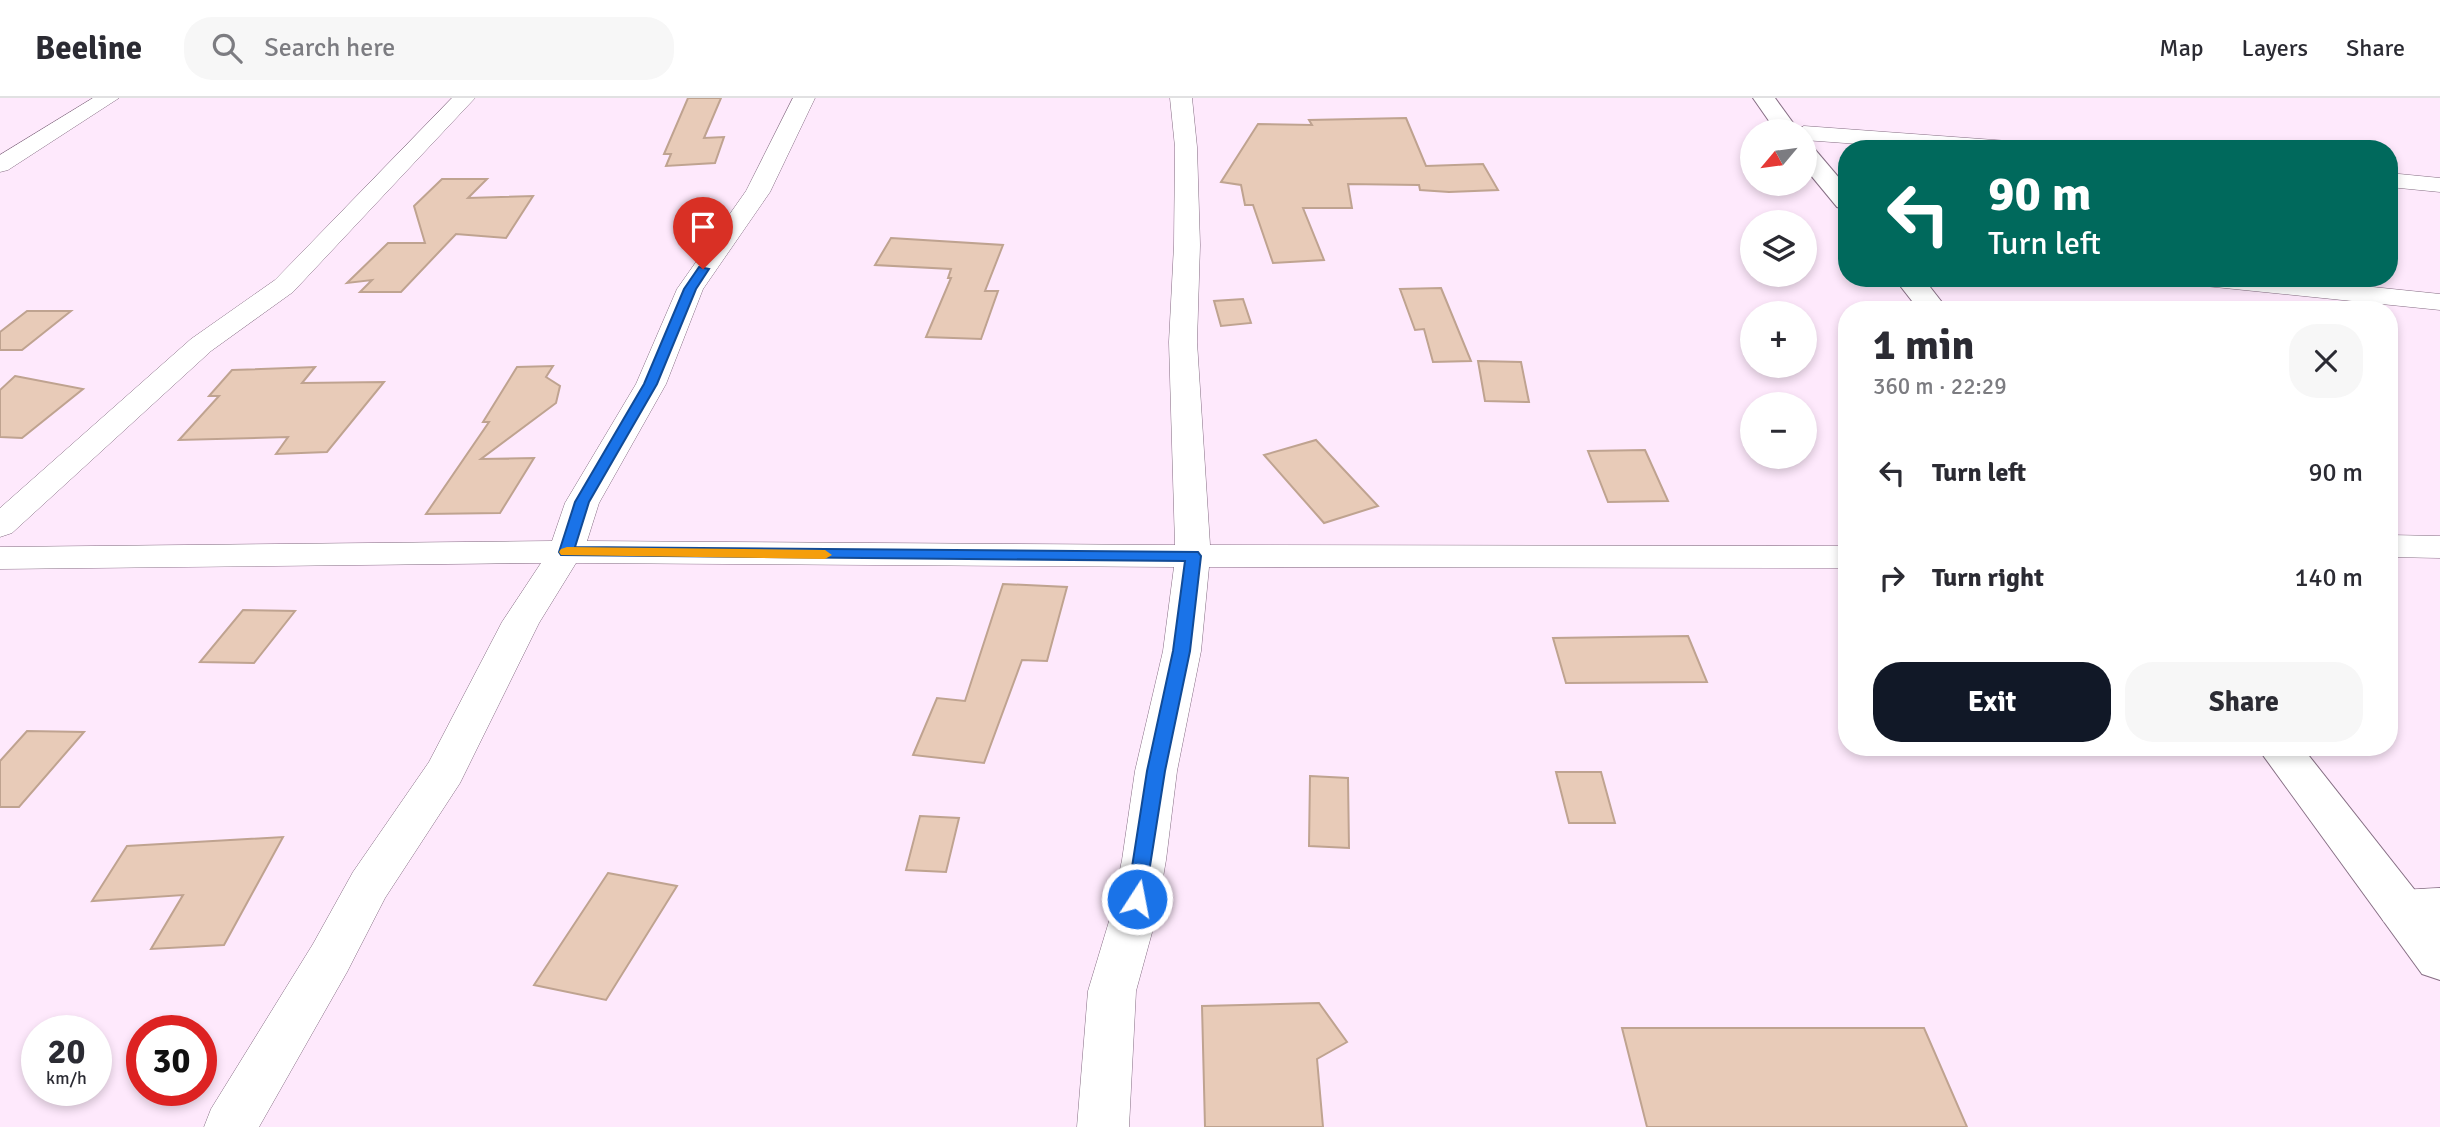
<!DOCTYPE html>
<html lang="en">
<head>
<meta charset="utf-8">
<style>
  :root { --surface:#fff; --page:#f7f7f7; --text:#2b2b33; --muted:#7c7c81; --line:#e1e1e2; --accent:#111827 }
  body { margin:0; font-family:Signika,sans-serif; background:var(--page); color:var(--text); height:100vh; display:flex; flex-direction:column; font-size:26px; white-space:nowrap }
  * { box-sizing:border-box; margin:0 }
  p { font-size:23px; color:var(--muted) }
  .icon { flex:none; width:38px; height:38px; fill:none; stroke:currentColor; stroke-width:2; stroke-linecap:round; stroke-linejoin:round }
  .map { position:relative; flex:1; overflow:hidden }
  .sheet { position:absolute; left:1838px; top:203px; width:560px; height:455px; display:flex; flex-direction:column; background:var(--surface); border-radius:28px; box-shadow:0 4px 10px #0003 }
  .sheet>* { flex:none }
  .banner { position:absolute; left:1838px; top:42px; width:560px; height:147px; border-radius:28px; box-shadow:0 4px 10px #0003; background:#00695c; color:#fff; overflow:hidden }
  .needle { width:46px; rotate:241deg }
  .tools { position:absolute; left:1740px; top:21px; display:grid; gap:14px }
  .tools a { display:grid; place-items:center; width:77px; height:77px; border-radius:50%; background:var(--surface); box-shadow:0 4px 10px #0003; font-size:35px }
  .speed { position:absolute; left:21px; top:917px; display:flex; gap:14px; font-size:35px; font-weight:700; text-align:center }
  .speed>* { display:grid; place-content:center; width:91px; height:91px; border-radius:50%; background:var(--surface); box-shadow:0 4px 10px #0003; line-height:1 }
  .speed small { font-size:18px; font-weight:400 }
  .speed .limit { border:10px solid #d22; background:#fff; color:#111 }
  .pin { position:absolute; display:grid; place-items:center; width:60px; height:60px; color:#fff; margin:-72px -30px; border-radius:50% 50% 50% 0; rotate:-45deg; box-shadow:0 0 7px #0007 }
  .pin .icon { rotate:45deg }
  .me { position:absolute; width:77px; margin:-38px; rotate:11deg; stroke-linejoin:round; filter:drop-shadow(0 0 5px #0008) }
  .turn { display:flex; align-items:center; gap:24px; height:147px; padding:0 35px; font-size:32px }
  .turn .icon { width:91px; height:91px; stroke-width:2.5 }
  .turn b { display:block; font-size:49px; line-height:60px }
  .round { display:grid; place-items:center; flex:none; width:74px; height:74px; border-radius:28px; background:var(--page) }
  .headline { display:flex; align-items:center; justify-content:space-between; height:119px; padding:0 35px }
  h1 { font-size:42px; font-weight:800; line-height:52px }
  .cta { display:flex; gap:14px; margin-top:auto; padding:14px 35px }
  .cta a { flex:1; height:80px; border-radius:28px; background:var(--accent); color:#fff; font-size:28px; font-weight:800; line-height:80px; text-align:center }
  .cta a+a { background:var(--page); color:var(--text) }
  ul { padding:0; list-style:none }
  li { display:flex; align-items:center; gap:21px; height:105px; padding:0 35px }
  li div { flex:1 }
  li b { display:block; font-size:26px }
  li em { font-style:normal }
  header { display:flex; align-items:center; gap:42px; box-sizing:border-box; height:98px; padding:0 35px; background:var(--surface); border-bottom:2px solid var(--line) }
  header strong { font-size:33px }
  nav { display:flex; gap:38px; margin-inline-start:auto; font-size:24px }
  .search { width:490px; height:63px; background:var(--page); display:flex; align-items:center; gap:18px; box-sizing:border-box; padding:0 24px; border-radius:28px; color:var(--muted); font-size:26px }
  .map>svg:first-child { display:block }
  .building { fill:#e8cbb8; stroke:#bfa390; stroke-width:2 }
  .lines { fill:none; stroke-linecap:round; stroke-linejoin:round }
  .street-casing { stroke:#856d83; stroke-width:1 }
  .primary-casing { stroke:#856d83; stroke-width:2 }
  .street { fill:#fff; fill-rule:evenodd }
  .primary { fill:#fff; fill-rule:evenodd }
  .route { fill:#1a73e8; stroke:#114b97; stroke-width:2 }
  .slow { fill:#f59e0b }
</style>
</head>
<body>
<header>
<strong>Beeline</strong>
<div class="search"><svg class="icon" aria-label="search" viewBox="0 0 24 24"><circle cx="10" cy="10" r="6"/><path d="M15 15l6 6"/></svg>Search here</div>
<nav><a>Map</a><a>Layers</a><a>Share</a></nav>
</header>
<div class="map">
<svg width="2440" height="1029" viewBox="0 0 2440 1029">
  <rect width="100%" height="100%" fill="#fee9fc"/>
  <g class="building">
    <path d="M688,0H721L704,40L724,39L715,65L666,68L671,56H664Z"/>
    <path d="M1406,20L1426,68L1483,66L1498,92L1449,94L1420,92L1419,87L1348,86L1352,110H1303L1324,162L1273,165L1253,107H1245L1241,87L1221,84L1258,26L1312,27L1309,22Z"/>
    <path d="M442,81H487L468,100L533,98L506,140L456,136L401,194H360L372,182L347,185L388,145H425L414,108Z"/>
    <path d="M891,140L1003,147L985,193H998L981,241L926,239L951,180H948L951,171L875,167Z"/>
    <path d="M1441,190L1471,263L1433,264L1424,231L1415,232L1400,191Z"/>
    <path d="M1243,201L1251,225L1221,228L1214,203Z"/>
    <path d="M27,213H71L22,252H0V234Z"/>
    <path d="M1478,263L1521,264L1529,304L1485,303Z"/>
    <path d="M553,268L546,279L560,288L556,305L481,361L534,360L500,415L426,416L489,324H483L517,269Z"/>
    <path d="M315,269L302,285L384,284L327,354L276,356L288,339L179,342L219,298H209L232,272Z"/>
    <path d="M15,278L83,291L22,340L0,339V292Z"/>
    <path d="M1316,342L1378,408L1324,425L1264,357Z"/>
    <path d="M1645,352L1668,403L1608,404L1588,353Z"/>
    <path d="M1003,486L1067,489L1047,563L1022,562L984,665L913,657L937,600L965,603Z"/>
    <path d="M243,512L295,513L254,565L200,564Z"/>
    <path d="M1688,538L1707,584L1566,585L1553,540Z"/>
    <path d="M27,633L84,634L19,709H0V663Z"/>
    <path d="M1556,674H1601L1615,725H1569Z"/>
    <path d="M1310,678L1348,680L1349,750L1309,748Z"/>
    <path d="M920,718L959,720L946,774L906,772Z"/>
    <path d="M283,739L224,847L151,851L183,797L92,803L127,748Z"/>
    <path d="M608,775L677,788L606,902L534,887Z"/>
    <path d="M1319,905L1347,944L1317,961L1323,1029H1205L1202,908Z"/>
    <path d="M1622,930H1924L1967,1029H1647Z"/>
  </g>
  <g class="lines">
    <defs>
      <g id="street">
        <path d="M93,0H119L8,72L0,74V57Z"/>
        <path d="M452,0H475L293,194L211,253L12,435L0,439V410L191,241L275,182Z"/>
        <path d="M793,0H815L770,94L703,191L666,286L599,405L587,443L1175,447L1169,244L1174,147L1175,49L1170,0H1192L1197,49L1200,147L1197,244L1210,447L1846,448V470L1209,469L1201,553L1177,673L1166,762L1156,820L1136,893L1129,1029H1077L1088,893L1110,820L1122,762L1135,673L1163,553L1174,469L576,465L539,525L460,685L385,800L347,874L259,1029H204L211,1011L313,846L353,774L429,664L502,524L541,465L0,471V449L552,443L565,405L636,286L677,191L746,93Z"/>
        <path d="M1804,28L2022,44L2030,46L2033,51H1927L1804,42V33H1794Z"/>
        <path d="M2389,75L2440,80V94L2389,89Z"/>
        <path d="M2192,180H2286L2440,196V212L2205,188L2196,186Z"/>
        <path d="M2389,437L2440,438V460L2389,459Z"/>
        <path d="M2440,790V828L2400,830L2384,824L2377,811L2384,798L2400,792Z"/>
      </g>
      <g id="primary">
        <path d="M1753,0H1775L1799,33H1776Z"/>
        <path d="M1804,46L1812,48L1846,88V112L1837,109L1804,69Z"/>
        <path d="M1894,180H1923L1948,212H1919Z"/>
        <path d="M2257,649H2302L2440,824V882L2422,876Z"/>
      </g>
    </defs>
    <use href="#street" class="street-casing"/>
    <use href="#primary" class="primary-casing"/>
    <use href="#street" class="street"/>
    <use href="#primary" class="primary"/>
  </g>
  <path class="route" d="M699,169L709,171L696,191L657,286L589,404L575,449L1198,454L1201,458L1190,553L1165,673L1144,806L1137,809L1130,806L1127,801L1147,673L1173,553L1185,463L561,457L559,454L575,404L644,286L684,191Z"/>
  <path class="slow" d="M567,449L825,452L832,457L825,461L561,457L559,454L561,451Z"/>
</svg>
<div class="tools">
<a><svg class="needle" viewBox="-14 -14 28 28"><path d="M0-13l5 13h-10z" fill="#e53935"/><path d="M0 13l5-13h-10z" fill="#7c7c81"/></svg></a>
<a><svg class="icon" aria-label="layers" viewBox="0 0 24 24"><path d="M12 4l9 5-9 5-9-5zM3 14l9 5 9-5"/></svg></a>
<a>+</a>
<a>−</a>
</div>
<div class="speed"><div>20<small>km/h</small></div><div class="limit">30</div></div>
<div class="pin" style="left:703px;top:171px;background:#d93025"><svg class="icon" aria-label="arrive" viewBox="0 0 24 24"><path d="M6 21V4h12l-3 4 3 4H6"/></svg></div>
<svg class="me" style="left:1137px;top:801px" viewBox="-20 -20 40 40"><circle r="17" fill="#1a73e8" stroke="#fff" stroke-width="3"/><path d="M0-11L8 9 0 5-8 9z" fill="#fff"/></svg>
<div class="banner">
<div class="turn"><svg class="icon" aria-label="left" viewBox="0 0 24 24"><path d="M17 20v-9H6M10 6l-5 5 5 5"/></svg><div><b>90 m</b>Turn left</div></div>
</div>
<section class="sheet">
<div class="headline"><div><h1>1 min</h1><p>360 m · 22:29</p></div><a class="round"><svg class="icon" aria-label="close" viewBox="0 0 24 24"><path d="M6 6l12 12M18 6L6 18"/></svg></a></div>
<ul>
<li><svg class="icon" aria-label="left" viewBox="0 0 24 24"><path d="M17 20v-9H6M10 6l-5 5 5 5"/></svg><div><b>Turn left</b></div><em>90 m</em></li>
<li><svg class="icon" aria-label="right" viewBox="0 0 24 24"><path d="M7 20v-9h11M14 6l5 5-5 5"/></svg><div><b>Turn right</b></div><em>140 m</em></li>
</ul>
<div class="cta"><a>Exit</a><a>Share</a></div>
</section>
</div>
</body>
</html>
